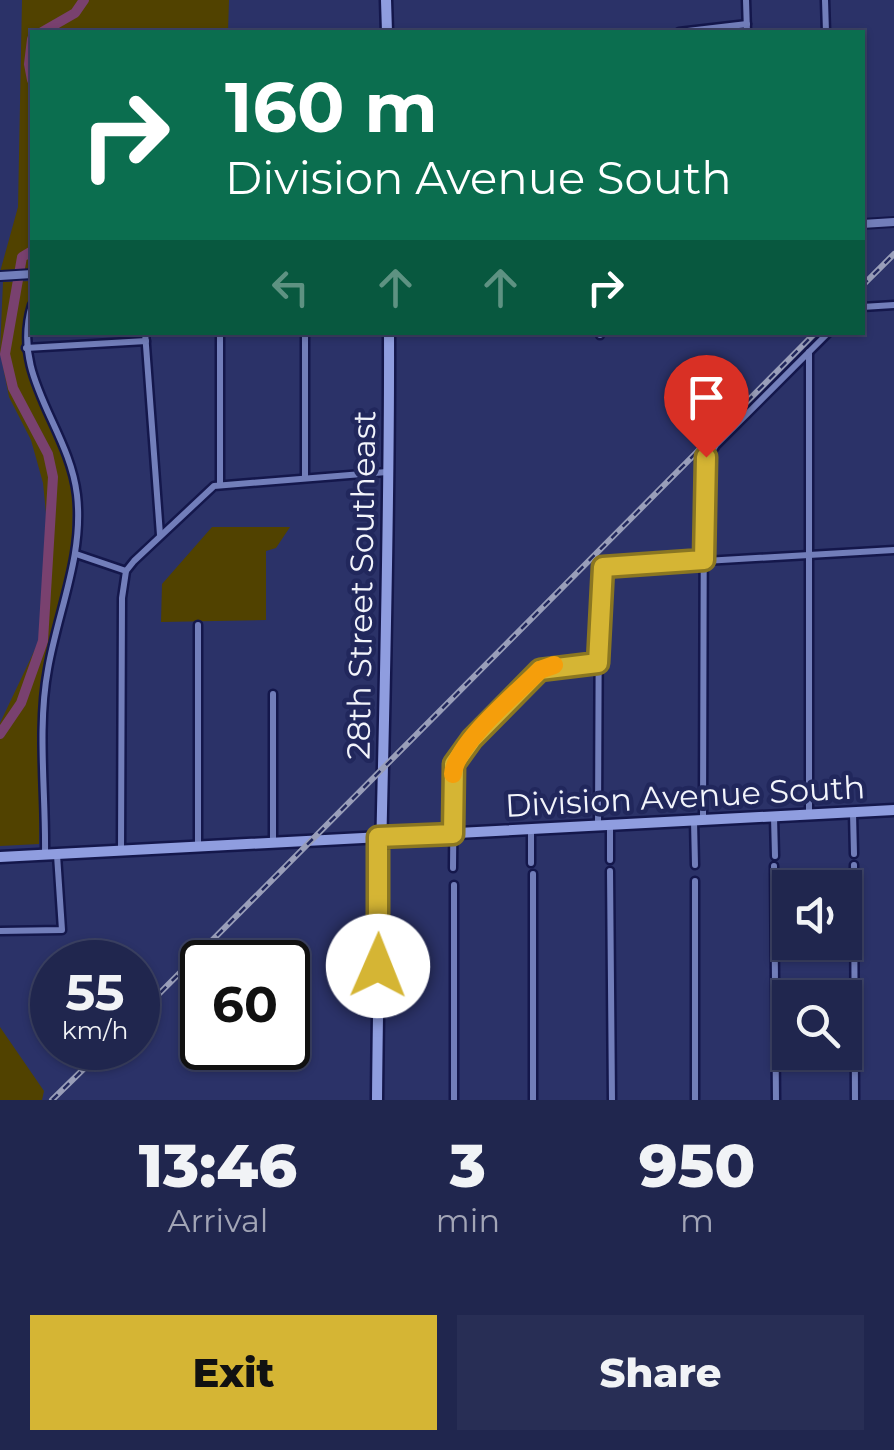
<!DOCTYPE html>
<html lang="en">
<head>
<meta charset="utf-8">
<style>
  :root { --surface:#20264e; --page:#282e55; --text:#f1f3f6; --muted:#a2a5b6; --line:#3d4366; --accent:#d5b534 }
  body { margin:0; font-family:Montserrat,sans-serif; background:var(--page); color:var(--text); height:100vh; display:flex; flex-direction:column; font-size:38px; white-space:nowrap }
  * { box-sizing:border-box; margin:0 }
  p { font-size:32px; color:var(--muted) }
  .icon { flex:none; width:55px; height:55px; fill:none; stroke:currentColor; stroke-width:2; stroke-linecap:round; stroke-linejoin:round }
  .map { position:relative; height:1100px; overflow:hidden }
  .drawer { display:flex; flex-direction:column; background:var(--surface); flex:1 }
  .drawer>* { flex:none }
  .hud { position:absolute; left:30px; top:30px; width:835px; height:305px; border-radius:0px; box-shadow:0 2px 8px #0004,0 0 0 2px var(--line); background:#0b6e4f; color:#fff; overflow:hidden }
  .buttons { position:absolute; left:772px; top:870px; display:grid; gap:20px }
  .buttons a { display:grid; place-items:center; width:90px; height:90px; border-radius:0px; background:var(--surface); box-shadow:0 2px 8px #0004,0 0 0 2px var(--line); font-size:50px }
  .speed { position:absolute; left:30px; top:940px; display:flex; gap:20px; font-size:50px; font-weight:700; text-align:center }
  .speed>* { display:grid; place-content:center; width:130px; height:130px; border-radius:50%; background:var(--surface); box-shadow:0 2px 8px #0004,0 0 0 2px var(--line); line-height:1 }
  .speed small { font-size:25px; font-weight:400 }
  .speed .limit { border:5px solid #111; border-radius:15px; background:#fff; color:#111 }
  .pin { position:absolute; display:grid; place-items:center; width:85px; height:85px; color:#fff; margin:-102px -42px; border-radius:50% 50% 50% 0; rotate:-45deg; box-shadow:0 0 10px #0007 }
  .pin .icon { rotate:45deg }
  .me { position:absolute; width:110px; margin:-55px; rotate:1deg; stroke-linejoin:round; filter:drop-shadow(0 0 8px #0008) }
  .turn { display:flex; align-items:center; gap:35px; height:210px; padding:0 30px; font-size:45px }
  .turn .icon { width:130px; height:130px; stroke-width:2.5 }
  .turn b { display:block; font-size:70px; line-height:85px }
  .lanes { display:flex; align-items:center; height:95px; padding:0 30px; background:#0003; justify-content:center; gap:50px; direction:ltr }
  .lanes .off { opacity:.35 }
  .eta { display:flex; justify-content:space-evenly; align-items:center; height:170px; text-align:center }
  .eta b { font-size:60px; font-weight:800; line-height:70px }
  .primary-button { display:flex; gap:20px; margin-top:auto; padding:20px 30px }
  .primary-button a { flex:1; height:115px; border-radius:0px; background:var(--accent); color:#111; font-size:40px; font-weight:800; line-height:115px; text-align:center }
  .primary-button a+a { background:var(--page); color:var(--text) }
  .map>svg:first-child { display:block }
  .green { fill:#514200 }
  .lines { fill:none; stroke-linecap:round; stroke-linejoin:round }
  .river { stroke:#79416f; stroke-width:10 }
  .minor-casing { stroke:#14174b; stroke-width:11 }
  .tertiary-casing { stroke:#14174b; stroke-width:12 }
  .primary-casing { stroke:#14174b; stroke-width:15 }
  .minor { stroke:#727eba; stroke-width:6 }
  .tertiary { stroke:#727eba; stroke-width:8 }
  .primary { stroke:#8f9ddf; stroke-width:10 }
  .rail-casing { stroke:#999eb9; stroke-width:6 }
  .rail { stroke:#21275c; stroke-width:2.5; stroke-dasharray:8; stroke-linecap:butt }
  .route-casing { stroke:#8a7622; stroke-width:25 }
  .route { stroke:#d5b534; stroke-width:18 }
  .slow { stroke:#f59e0b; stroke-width:18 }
  .labels { text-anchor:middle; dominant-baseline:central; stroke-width:9; stroke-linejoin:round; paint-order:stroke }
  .street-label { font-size:32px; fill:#f2f4fb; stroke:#21275c }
</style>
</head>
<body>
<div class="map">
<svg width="894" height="1100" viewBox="0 0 894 1100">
  <rect width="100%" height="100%" fill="#2b3268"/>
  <g class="green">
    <path d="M22,0H229L228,32H32V269L0,272L18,207Z"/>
    <path d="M31,281L24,351L29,378L68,469L73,495L72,553L43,681L39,844L0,846V723L39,641L47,523L43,483L31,440L9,397L0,351L3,282Z"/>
    <path d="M212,527H290L276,548L266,551V620L161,622L162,584Z"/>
    <path d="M0,1027L44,1091L42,1100H0Z"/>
  </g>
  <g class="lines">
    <g class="river">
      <path d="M42,32L75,13L84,0"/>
      <path d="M32,39L29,64L32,80"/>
      <path d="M0,734L21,703L43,641L53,477L48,454L13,388L5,354L22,257L32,251"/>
    </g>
    <defs>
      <g id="minor">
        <path d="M746,0L747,32"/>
        <path d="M825,0L826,32"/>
        <path d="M679,32L747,24"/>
        <path d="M32,305C10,377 69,427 77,495C84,555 58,611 48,669C37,728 46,794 45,853"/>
        <path d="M862,307L894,305"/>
        <path d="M145,332L160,535"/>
        <path d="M220,332V484"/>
        <path d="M600,335V332"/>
        <path d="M26,348L146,341"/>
        <path d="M305,478V332"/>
        <path d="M76,554L126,571"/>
        <path d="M273,694V842"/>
        <path d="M853,813L854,854"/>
        <path d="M809,814V352"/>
        <path d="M774,817L775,856"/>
        <path d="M703,820L704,464L716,445L829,332"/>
        <path d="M694,821L695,865"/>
        <path d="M598,825L599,579L603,567L894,550"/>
        <path d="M531,830V863"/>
        <path d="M198,846V625"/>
        <path d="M121,851L122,598L126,571L134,561L214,486L387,472"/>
        <path d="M610,860V825"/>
        <path d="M854,865L855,1100"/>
        <path d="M774,866L776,1100"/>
        <path d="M453,868L454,764L472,739L540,670L598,663"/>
        <path d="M610,871L612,1100"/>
        <path d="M695,881V1100"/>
        <path d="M454,885V1100"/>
        <path d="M0,931L62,930L57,855"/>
        <path d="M533,1100V874"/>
      </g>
      <g id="tertiary">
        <path d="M862,224L894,222"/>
        <path d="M0,276L32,274"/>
      </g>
      <g id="primary">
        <path d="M386,0L387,32"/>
        <path d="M0,857L894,810"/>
        <path d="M377,1100C379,844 390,589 389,332"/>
      </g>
    </defs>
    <use href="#minor" class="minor-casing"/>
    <use href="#tertiary" class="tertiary-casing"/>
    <use href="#primary" class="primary-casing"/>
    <use href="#minor" class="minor"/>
    <use href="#tertiary" class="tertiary"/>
    <use href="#primary" class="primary"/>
    <defs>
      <g id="rail">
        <path d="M862,286L894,254"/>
        <path d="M138,1015L816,332"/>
        <path d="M52,1100L105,1048"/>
      </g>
    </defs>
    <use href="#rail" class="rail-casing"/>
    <use href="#rail" class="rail"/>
  </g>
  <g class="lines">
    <defs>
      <path id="route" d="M378,966V837L453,834L454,764L472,739L540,670L598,663L603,567L704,560L706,457"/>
    </defs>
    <use href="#route" class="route-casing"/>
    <use href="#route" class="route"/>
    <path class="slow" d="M453,774C456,743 517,693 540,670L554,665"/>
  </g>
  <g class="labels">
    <g class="street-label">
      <text transform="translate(361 585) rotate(-89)">28th Street Southeast</text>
      <text transform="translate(685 796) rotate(-3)">Division Avenue South</text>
    </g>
  </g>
</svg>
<div class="buttons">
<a><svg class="icon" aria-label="sound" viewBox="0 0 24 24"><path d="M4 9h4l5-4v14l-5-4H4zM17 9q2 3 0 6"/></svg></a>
<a><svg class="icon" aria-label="search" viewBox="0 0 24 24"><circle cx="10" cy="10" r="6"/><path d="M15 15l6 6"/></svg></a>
</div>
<div class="speed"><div>55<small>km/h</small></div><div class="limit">60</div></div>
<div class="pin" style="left:706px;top:457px;background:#d93025"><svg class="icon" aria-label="arrive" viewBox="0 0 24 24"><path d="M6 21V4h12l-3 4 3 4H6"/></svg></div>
<svg class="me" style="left:378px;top:966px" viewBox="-20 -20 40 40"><circle r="19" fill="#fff"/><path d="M0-13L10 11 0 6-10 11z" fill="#d5b534"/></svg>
<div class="hud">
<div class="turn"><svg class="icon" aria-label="right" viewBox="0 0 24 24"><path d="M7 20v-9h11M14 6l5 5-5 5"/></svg><div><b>160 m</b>Division Avenue South</div></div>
<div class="lanes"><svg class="icon off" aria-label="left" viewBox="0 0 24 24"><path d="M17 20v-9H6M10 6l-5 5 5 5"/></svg><svg class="icon off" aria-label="ahead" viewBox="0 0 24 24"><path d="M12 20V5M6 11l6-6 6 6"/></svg><svg class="icon off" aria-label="ahead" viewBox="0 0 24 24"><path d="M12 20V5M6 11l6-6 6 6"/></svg><svg class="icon" aria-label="right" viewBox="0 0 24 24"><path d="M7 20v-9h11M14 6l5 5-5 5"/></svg></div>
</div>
</div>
<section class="drawer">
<div class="eta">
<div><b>13:46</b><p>Arrival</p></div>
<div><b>3</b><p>min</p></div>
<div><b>950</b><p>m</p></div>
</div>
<div class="primary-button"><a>Exit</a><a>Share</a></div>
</section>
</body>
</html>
